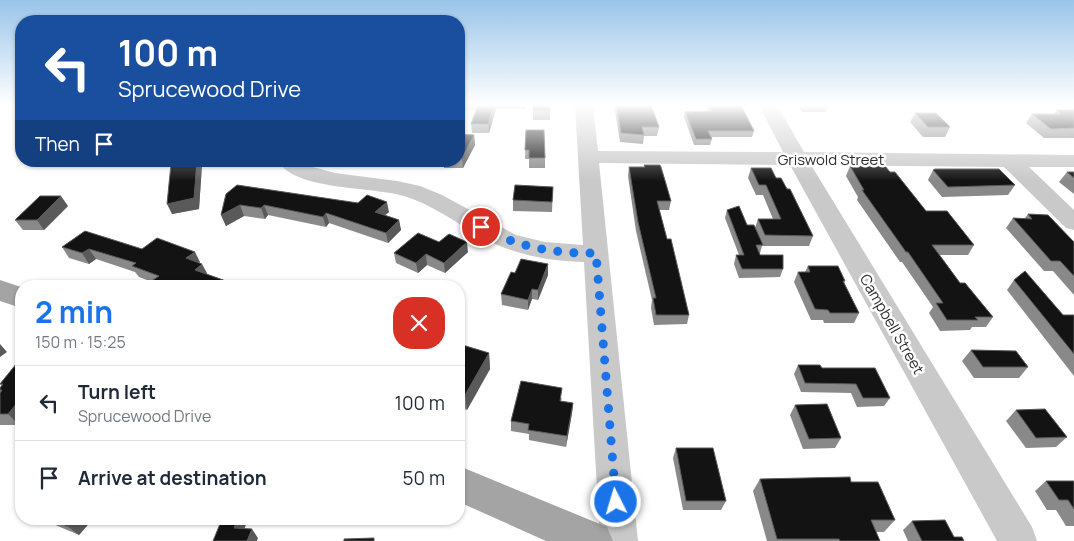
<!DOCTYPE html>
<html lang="en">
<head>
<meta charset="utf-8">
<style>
  :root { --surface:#fff; --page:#f6f6f7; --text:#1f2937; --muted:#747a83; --line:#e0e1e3; --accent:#1a73e8 }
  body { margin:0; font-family:Manrope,sans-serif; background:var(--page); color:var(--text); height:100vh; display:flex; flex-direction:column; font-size:19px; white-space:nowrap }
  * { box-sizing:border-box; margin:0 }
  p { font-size:16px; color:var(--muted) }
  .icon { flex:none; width:28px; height:28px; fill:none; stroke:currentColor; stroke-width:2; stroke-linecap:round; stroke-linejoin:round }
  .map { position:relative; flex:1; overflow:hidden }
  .panel { position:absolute; left:15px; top:280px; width:450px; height:245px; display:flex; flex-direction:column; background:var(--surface); border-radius:20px; box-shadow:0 1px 4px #0004 }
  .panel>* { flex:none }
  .top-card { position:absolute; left:15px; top:15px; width:450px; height:152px; border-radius:20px; box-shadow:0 1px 4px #0004; background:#1a4fa0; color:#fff; overflow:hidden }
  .pin { position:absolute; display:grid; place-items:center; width:42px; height:42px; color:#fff; margin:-21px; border:2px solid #fff; border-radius:50%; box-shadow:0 1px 5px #0007 }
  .me { position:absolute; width:55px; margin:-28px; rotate:355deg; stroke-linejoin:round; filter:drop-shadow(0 0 4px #0008) }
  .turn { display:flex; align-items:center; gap:18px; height:105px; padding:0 20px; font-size:22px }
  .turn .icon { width:65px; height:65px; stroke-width:2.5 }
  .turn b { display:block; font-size:35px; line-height:42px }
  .then { display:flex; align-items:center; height:48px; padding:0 20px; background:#0003; gap:10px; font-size:19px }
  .round { display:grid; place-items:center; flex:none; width:52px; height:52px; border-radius:20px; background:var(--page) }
  .overview { display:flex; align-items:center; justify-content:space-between; height:85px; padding:0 20px }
  h1 { font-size:30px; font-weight:700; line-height:38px; color:var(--accent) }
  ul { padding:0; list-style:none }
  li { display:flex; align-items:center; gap:15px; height:75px; padding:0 20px; border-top:1px solid var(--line) }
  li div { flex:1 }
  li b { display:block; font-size:19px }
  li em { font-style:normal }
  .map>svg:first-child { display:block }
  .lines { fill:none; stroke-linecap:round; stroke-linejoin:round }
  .minor { fill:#c9c9c9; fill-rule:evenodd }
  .major { fill:#a4a4a4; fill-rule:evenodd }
  .wall { fill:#898989 }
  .shaded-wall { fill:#5a5a5a }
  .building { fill:#131313; stroke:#5a5a5a }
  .route { stroke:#1a73e8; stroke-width:9; stroke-dasharray:0 16.2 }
  .labels { text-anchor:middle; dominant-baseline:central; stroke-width:5; stroke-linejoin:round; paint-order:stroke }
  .street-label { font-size:15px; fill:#2c2c2c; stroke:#fff }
</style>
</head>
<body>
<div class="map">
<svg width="1074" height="541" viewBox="0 0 1074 541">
  <rect width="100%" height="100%" fill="#fff"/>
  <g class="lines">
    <path class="minor" d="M575,105H593L598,151L783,152L759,105H777L804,152L1074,155V167H1029L1074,210V230L1066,228L1004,167L811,165L1032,527L1037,541H997L790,165L599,163L638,541H600L584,262C546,261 510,254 478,235C453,221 431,204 404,196C374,187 299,190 280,164L282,161H302L313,167L335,173L397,181L420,186L442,195L516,235L545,242L583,245Z"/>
    <g class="major">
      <path d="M0,280L21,287V308L0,301Z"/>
      <path d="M459,466L607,527L613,541H546L459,502Z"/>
    </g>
  </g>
  <g class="wall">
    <path d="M459,105H526V109H496L489,133H472L471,124L476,110L459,109Z"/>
    <rect x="533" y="105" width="17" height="15"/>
    <path d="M614,105H651L659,127L657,136H644L643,144L620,142Z"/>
    <path d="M706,105H741L754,131L752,137H711L712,139L710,145H694L684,117L685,112L708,111Z"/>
    <path d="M797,105H829L826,112H802Z"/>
    <path d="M1057,110H1074V138H1044L1026,123L1032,114H1054Z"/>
    <path d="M915,113L950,127L945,137H923L910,122Z"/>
    <path d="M526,130L545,158V168H529V159H525Z"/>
    <path d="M459,134L474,135L475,145L463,168H444V161H459Z"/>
    <path d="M174,161H232L228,166L202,165L199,209L172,214Z"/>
    <path d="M379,161H404L402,164L380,162Z"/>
    <path d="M644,165L671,201L669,210H659L667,239L689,315L687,324L654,325L651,308L652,300L636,231L628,176L629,167H644Z"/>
    <path d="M850,166L890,172L926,211L974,245L968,255H940L960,283L993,317L986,327H972L970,330L940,331L929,313L933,307L902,262H900L857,200L858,197L846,176Z"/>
    <path d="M751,168L776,178L813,236L809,246H762L760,253V255L783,269L780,277L739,278L734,264L736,255H739L725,218L727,210L747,225L755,228L758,219H773L763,195H756L748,178Z"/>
    <path d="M933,170L1015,185L1008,195L942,197L928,180Z"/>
    <path d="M1067,172H1074V194L1059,182Z"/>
    <path d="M553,187L552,212L513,211V200Z"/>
    <path d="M226,194L358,203L389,212L385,215L399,220L401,230L388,243L329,223L326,227L268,215L265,219L244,216L226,226L221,215Z"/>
    <path d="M68,206L44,230H23L15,220Z"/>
    <path d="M1028,214L1074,242V295L1053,271H1044L1006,228L1013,218H1025Z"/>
    <path d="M439,242L468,252L445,273L427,265L418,273L396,263L394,253Z"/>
    <path d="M62,247L142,249L200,262L199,263L207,274L240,286H157L155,283L139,277L135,272L96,259L89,264L69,258Z"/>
    <path d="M808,266L845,281L844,283L859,313L854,323H824L823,320H811L794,282L798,272H805Z"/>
    <path d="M515,273L548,275L538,300L532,299L528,310L502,305L501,294Z"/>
    <path d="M1014,280L1063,315H1074V376L1007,290Z"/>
    <path d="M459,344L489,353L490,369L467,410L459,407Z"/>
    <path d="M971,350L1028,367L1019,378H974L962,361Z"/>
    <path d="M21,358L19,425H0V388L2,386L0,384Z"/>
    <path d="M798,365L822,368L890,398L884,406L857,407L851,393L801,392L794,374Z"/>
    <path d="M562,398L561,401L573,403L572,413L566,447L529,440V434L511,431V421Z"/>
    <path d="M795,405L841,438L835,448L803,449L790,415Z"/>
    <path d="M1016,410L1067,437L1056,447L1026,448L1006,421Z"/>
    <path d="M676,448L726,501L721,510H683L673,458Z"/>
    <path d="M760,479L851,482L895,520L884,532H876L880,541H767L753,491Z"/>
    <path d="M1046,481H1074V526H1066L1056,510H1047L1035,491Z"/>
    <path d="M43,519H93L79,535L46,521Z"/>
    <path d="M912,521L954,537L964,541H908L903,530Z"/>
  </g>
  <g class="shaded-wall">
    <path d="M494,105H496V109L489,133L488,124Z"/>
    <path d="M474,135L475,145L463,168L462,158Z"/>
    <path d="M197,161H200L202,165L199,209L172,214L167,204Z"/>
    <path d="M226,161H232L228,166Z"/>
    <path d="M61,196L68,206L44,230L37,220Z"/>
    <path d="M387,202L389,212L377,222L375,212Z"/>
    <path d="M240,205L244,216L226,226L221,215Z"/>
    <path d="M264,205L268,215L265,219L261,208Z"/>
    <path d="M326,213L329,223L326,227L323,217Z"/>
    <path d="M399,220L401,230L388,243L386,233Z"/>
    <path d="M467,242L468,252L445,273L444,263Z"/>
    <path d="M89,249L96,259L89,264L82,253Z"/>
    <path d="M195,252L200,262L192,269L186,258Z"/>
    <path d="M426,254L427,265L418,273L416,263Z"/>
    <path d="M202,264L208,275L195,270Z"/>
    <path d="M548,264V275L538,300V290Z"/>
    <path d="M532,289V299L528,310V300Z"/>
    <path d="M0,344L7,352L0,357Z"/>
    <path d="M489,353L490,369L467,410L465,395Z"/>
    <path d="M21,398V422L19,425L8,414Z"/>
    <path d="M573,403L572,413L566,447L567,436Z"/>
    <path d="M74,519H93L79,535L67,526Z"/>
    <path d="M238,519H248L241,538L234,528Z"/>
    <path d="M252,529L258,538L257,541H247Z"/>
  </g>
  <g class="building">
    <path d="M478,105H494L488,124H471Z"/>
    <path d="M533,105H550V111L533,110Z"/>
    <path d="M616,105H651L659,127H642L644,135L621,133Z"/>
    <path d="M709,105H741L754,131H708L712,139H696L685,112L712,111Z"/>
    <path d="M1057,110H1074V128L1051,129L1032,114H1061Z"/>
    <path d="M915,113H936L950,127H928Z"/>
    <path d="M526,130H544L545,158H529V150H525Z"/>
    <path d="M459,134L474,135L462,158H459Z"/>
    <path d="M174,161H197L194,198L167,204L171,164Z"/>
    <path d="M644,165H660L661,167L671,201H657L667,239H671L689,315H656L653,298H656L638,222L629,167H645Z"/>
    <path d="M850,166H885L890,172H895L926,211H947L974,245H932L960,283H965L993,317H975L978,320H947L936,303H943L908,252H906L862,190H864Z"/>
    <path d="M751,168H771L776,178H781L787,189H790L813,236L765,235L758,219H781L766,185H759Z"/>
    <path d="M935,169H999L1015,185L948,187L933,170Z"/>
    <path d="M1067,172H1074V178Z"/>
    <path d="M237,185L358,203L367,195L387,202L375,212L399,220L386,233L326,213L323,217L264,205L261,208L240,205L221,215L226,194Z"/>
    <path d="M515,185L553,187L552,202L513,200Z"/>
    <path d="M40,196H61L37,220H15Z"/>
    <path d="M739,206L747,225H754L763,245H756L760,255H783V269H742L736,255H744L727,210Z"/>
    <path d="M1028,214L1048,215L1074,242V276L1060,261H1051L1013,218L1032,219Z"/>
    <path d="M85,231L142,249L157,238L195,252L186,258L202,264L195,270L240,286H167L153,280L159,276L132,266L136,263L89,249L82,253L62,247Z"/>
    <path d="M418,233L439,242L449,234L467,242L444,263L426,254L416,263L394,253Z"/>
    <path d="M521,259L548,264L538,290L532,289L528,300L501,294L511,272L515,273Z"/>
    <path d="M808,266H838L845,281H843L859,313H830L828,310L815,309L798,272H810Z"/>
    <path d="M1025,271L1063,315H1074V354L1014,280Z"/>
    <path d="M459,344L489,353L465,395L459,393Z"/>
    <path d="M971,350L1016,351L1028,367H983Z"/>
    <path d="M21,358V398L8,414H0V393L2,390H0V388L3,384H0Z"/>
    <path d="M798,365H820L822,368H875L890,398H863L856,384L805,383Z"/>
    <path d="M521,381L562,388L560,401L573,403L567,436L528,430L529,424L511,421Z"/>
    <path d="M827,404L841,438L809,439L795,405Z"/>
    <path d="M1045,409L1067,437L1036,438L1016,410Z"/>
    <path d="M21,435V440L17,439Z"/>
    <path d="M676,448H713L726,501H686Z"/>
    <path d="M850,477L851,482H878L895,520H871L880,541H840L839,539H777L760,479Z"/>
    <path d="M1046,481H1074V509L1068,500H1059Z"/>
    <path d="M51,519H74L67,526Z"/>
    <path d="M222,519H238L234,528L252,529L247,541H213Z"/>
    <path d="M945,520L954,537H962L964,541H922L912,521Z"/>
    <path d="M374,538V541H344V539Z"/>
  </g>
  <linearGradient id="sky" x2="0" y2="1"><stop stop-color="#99c4e9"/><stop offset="0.58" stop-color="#fff"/><stop offset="1" stop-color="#fff" stop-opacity="0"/></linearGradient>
  <rect width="1074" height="181" fill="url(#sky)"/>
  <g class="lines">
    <path class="route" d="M481,227C517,247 555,254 596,253L616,502"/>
  </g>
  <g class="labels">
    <g class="street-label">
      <text x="831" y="159">Griswold Street</text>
      <text transform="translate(892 324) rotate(60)">Campbell Street</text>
    </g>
  </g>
</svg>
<div class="pin" style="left:481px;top:227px;background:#d93025"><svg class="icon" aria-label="arrive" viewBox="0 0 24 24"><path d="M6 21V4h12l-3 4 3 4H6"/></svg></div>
<svg class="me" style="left:616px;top:502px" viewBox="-20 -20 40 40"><circle r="17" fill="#1a73e8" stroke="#fff" stroke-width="3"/><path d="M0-11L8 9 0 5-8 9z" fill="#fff"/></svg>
<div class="top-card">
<div class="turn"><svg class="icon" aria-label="left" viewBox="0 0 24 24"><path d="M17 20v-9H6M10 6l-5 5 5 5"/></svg><div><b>100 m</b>Sprucewood Drive</div></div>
<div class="then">Then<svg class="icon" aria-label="arrive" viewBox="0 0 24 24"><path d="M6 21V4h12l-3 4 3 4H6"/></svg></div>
</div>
<section class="panel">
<div class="overview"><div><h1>2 min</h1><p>150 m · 15:25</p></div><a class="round" style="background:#d93025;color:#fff"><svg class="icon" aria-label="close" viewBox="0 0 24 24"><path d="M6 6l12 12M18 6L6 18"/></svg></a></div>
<ul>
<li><svg class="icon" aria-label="left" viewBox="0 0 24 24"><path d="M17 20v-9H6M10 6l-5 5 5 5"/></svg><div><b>Turn left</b><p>Sprucewood Drive</p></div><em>100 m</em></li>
<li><svg class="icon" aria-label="arrive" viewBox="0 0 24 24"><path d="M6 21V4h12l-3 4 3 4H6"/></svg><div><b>Arrive at destination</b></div><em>50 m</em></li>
</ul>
</section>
</div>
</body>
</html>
